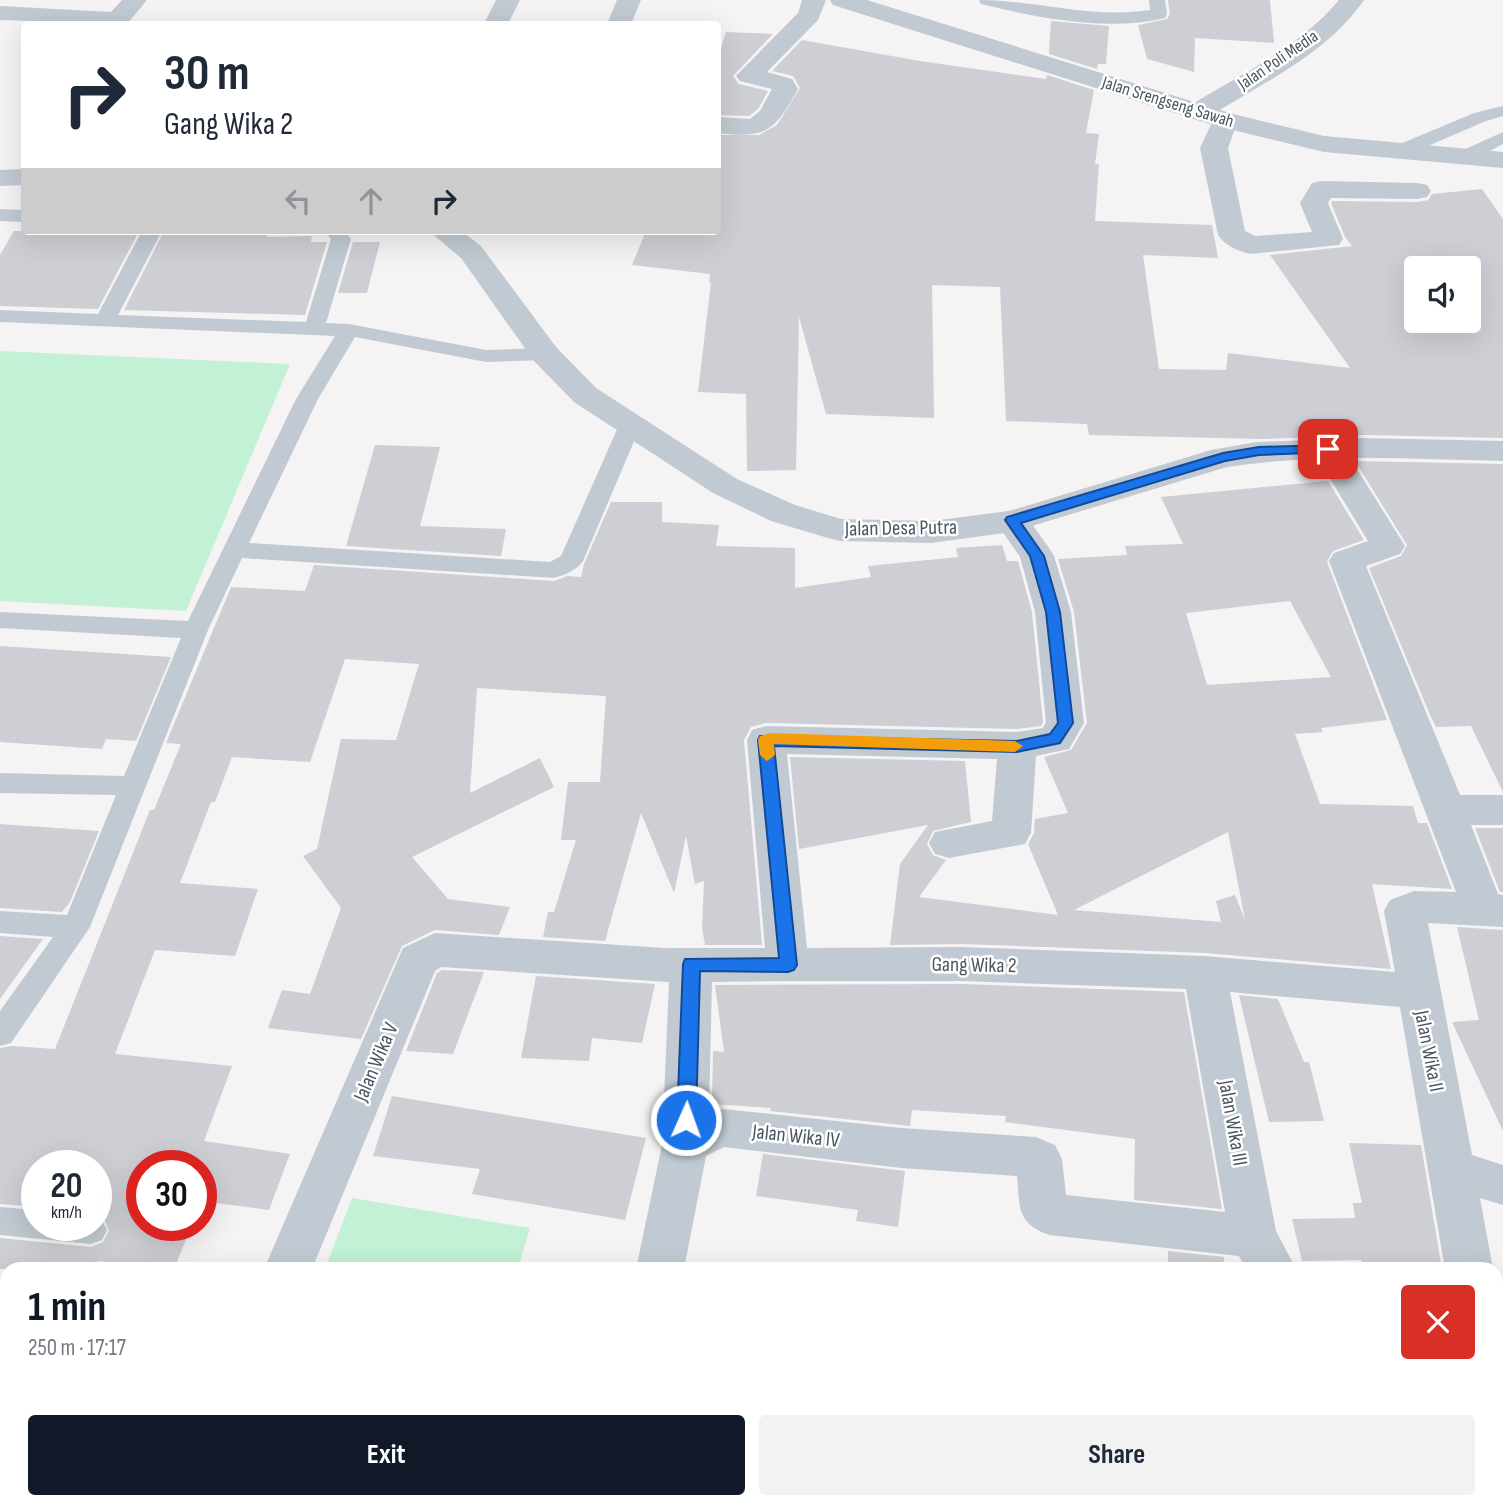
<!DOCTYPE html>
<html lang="en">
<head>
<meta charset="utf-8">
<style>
  :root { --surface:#fff; --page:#f2f2f3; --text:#1f2937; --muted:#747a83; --accent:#111827 }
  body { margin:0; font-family:"Sofia Sans Condensed",sans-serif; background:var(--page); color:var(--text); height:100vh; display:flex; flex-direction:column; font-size:26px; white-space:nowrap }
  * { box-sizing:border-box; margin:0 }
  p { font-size:23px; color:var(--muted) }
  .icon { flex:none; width:38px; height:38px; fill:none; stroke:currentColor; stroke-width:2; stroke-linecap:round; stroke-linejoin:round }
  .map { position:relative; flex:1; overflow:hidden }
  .side { position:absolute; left:0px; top:1262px; width:1503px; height:247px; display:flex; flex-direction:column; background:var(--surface); border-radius:21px 21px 0 0; box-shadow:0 7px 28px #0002 }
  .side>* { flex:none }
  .hud { position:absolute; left:21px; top:21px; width:700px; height:214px; border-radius:7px; box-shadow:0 7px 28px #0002; background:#fff; color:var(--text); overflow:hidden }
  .fabs { position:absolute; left:1404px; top:256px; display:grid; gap:14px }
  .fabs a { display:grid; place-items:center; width:77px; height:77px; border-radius:7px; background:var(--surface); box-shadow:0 7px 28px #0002; font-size:35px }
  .speed { position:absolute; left:21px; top:1150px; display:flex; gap:14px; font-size:35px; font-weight:700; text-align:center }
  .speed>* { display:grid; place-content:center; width:91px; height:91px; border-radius:50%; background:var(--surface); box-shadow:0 7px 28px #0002; line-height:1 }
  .speed small { font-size:18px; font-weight:400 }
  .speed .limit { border:10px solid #d22; background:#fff; color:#111 }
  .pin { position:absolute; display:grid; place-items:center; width:60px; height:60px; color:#fff; margin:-30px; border-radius:14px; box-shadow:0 4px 10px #0006 }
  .me { position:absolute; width:77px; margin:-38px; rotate:2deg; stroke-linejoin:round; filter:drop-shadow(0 0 5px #0008) }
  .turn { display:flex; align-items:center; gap:24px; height:147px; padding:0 28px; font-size:32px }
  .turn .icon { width:91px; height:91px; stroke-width:2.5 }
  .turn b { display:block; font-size:49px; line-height:60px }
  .lanes { display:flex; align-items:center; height:66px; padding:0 28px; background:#0003; justify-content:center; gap:35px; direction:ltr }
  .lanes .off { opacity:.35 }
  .round { display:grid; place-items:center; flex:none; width:74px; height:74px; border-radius:7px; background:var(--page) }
  .summary { display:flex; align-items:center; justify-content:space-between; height:119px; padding:0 28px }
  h1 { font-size:42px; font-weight:700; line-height:52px; color:var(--accent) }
  .cta { display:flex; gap:14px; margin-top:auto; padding:14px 28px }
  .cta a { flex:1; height:80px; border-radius:7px; background:var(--accent); color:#fff; font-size:28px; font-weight:700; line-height:80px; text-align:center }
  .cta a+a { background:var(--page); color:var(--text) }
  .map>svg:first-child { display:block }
  .green { fill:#c3f1d5 }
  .building { fill:#cdcfd5; fill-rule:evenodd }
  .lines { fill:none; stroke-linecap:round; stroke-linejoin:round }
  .service { fill:#c1cad2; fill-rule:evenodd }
  .minor { fill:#c1cad2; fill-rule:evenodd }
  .tertiary { fill:#c1cad2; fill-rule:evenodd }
  .route { fill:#1a73e8; stroke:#114b97; stroke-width:2 }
  .slow { fill:#f59e0b }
  .labels { text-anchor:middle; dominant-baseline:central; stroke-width:5; stroke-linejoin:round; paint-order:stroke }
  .far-street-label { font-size:18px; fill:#4a5661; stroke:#fff }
  .street-label { font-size:21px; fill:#4a5661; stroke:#fff }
</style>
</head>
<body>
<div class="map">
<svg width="1503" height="1508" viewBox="0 0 1503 1508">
  <rect width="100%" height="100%" fill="#f5f3f3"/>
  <g class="green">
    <path d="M0,351L290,364L186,611L0,601Z"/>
    <path d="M352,1198L530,1228L518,1269H325Z"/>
  </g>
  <g class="building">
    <path d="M1168,0H1270L1274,43L1195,38L1194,72L1147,59L1138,25L1167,19L1170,14Z"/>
    <path d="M1051,21L1109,26L1106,64H1098L1097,69L1049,54Z"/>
    <path d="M726,32L773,34L733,76L739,84L768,91L758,109L749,116L718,115V58Z"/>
    <path d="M802,40L920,61L1046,79L1047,75L1094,90L1086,133L1099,134L1095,164H1099L1095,221L1212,225L1218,258L1143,255L1159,369L1226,370L1228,353L1350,368L1270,255L1352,246L1345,237L1331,203L1332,201L1418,202L1428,200L1432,194L1482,189L1503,219V438L1363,435L1263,439L1089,435L1087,424L1006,421L1000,287L932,285L934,418L826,414L799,317L796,470L747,471L746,394L698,392L711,282H709L710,274L632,265L646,231H718V135H759L777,125L800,88L793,76L772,71ZM1416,268H1468V320H1416Z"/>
    <path d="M14,231H139L98,309L0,306V255Z"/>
    <path d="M164,231H269L267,237L312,236L311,242H327L305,315L124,310Z"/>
    <path d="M353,242H380L367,293H338Z"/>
    <path d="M375,445L440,447L420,526L506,529L501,556L346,546Z"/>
    <path d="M1355,461L1503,464V792L1471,726L1436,727L1430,715L1369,568L1401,556L1407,545Z"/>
    <path d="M1328,481L1364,540L1333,551L1327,562L1387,720L1321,728L1323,732L1295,734L1320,804L1413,806L1418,823H1427L1452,889L1372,884L1391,969L1205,953L962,944L890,945L900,864L928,825L799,849L790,757L965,761L971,822L933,831L927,844L933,855L946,860L919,897L1058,915L1028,844L1034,833L1035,819L1068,813L1044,757L1071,750L1087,723L1074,612L1058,559L1127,555L1125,546L1183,544L1161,497ZM1290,601L1331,677L1207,685L1186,613ZM1228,832L1245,920L1235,895L1216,901L1221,922L1074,910Z"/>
    <path d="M611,502H662V522L719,525L716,546L795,548V588L871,577L868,566L958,557L956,548L1002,545L1007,561H1018L1032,612L1043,722L1041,726L1017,729L766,723L751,727L744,740L762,945H705L702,928L704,881L695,884L686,836L674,893L641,813L605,941L543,937L548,912H554L576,840H561L568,782H600L606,696L477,688L470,793L540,758L554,787L412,857L448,899L510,907L499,935L435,930L402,946L361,1039L268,1028L282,990L310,994L341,908L303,856L317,849L341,739L396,740L419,664L345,659L310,762L232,757L215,802H211L180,883L258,889L235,956L155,950L115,1054L232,1066L204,1141L290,1154L269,1210L201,1201V1166H142V1225H192L174,1269H149L99,1261L96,1269H0V1238L91,1247L103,1242L109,1231L104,1219L96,1216V1166H37V1207L0,1204V1048L11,1046L55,1049L150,810H154L181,744L166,743L231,587L305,591L314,565L554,581L567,576L581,577L584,564Z"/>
    <path d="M0,646L171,657L136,741L106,739L102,749L0,742Z"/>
    <path d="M0,824L99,831L70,902L62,912L0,908Z"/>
    <path d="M1475,828H1503V892H1500Z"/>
    <path d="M1457,927L1503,930V1131L1452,1022L1479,1020Z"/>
    <path d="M0,936L43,939L0,999Z"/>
    <path d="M442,970L484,972L453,1054L406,1051L437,973Z"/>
    <path d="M536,976L655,984L642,1043L592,1038L589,1061L521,1058Z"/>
    <path d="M962,984L1184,992L1222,1209L1134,1200L1135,1139L1005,1122L1006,1116L912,1110L910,1126L770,1111L771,1108L712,1104L713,1051L724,1052L715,985Z"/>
    <path d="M1239,995L1278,999L1304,1062H1309L1324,1121L1269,1122Z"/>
    <path d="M392,1096L646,1138L625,1220L472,1194L480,1169L373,1156Z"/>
    <path d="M1349,1143L1421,1145L1442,1269L1362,1263L1361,1260L1302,1261L1292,1219L1355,1218L1353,1203H1362Z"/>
    <path d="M763,1154L905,1171L898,1227L856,1221L858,1210L756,1196Z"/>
    <path d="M1168,1251L1224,1257V1269H1168Z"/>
  </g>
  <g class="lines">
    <g class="service">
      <path d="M979,0C1037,0 1092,19 1150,10L1149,0H1165L1167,14L1165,18C1106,32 1039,18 981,4Z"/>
      <path d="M1503,106V116L1486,121L1407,155H1393L1391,151L1393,147L1474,113Z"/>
      <path d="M1503,132V144L1473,160H1459L1457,156L1459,152Z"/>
      <path d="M0,209L24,210V222L0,221Z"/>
      <path d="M142,231H162L118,315L306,322L331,239L325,231H345L351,239L326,323L349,324L486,350L545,348L552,350L556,354L552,358L545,360L486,362L355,337L318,399L249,543L550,562L561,556L619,425L622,420H638L641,425L583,561C577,570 565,575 554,578L242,558L208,630L90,927L11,1043L0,1046V1011L53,937L0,933V911L67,915L116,795L0,793V773L124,776L181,638L0,628V612L188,621L296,399L335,336L0,322V310L98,314Z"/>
      <path d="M0,1207L37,1210V1225H96V1218L102,1220L107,1230L102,1240L91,1244L0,1235Z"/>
    </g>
    <g class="minor">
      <path d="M122,0H147L127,24L0,20V6L111,12Z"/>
      <path d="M496,0H520L508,24H484Z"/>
      <path d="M617,0H641L631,24H607Z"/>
      <path d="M802,0H826L818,20L767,72L792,79L798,89C775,131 766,139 718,133V117L750,119L760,111L772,89L740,81L736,76L798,13Z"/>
      <path d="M1339,0H1364C1326,55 1262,83 1207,118L1198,120L1189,118L1185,112L1189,106C1241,74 1299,48 1339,0Z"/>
      <path d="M1225,112L1234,114L1238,120L1228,148L1245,231L1255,236L1312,232L1300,203L1312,183L1322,181L1417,183L1427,185L1431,191L1427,197L1417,199L1331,198L1328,203L1343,239L1339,245L1250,254C1238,251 1225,246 1218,235L1200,148L1216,114Z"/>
      <path d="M1328,439L1340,442L1405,546L1400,554L1366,566L1460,795H1503V825H1471L1498,894L1503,895V927L1428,923L1472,1155L1503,1165V1205L1480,1198L1493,1269H1445L1400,1007L1230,992L1276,1231L1296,1269H1246L1239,1256L1049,1235C1016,1223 1020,1207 1017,1176L901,1168L724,1147L706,1156L684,1269H636L662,1145L669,982L441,967L435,971L312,1269H264L403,948L435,933L665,948H765L747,740L752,730L766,726L1017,732L1043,728L1046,722L1035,612L1020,557L995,521L1000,513L1012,510L1024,513L1049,548L1054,556L1071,612L1084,723L1069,749L1036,756L1031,833L1025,844L949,858L935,854L929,843L935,832L992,821L997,759L787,754L807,948L962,947L1205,956L1395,972L1384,911L1390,900L1414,891L1456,892L1329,561L1334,553L1368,541L1312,449L1316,442ZM787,981H962L1186,989L1225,1212L1066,1195L1062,1159L1055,1145L1036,1137L901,1128L724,1109L709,1112L712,982Z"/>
      <path d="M1496,1355L1503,1358V1420L1496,1417Z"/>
      <path d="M0,1456L7,1457V1502H70L68,1508H15L16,1505L0,1508Z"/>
      <path d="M563,1502H621L619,1508H561Z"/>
      <path d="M799,1502H872L874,1508H801Z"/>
      <rect x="1299" y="1502" width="52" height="6"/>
    </g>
    <g class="tertiary">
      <path d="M830,0H867L1233,114L1324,136L1503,152V168L1324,152L1216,126L833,5Z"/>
      <path d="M24,169V185L0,186V170Z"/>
      <path d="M429,231H461L481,246L556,347L596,388L737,479L795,505L841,519L931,521L1009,511L1211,450L1257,442L1363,438L1503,441V461C1411,459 1319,453 1227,467L1012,532L931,543L840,541L828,538L771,521L713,493L574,402L534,361L461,258Z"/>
    </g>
  </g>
  <path class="route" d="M1328,445L1334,449L1333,452L1259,455L1225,461L1021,523L1044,556L1060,612L1073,723L1060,743L1017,752L774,746L797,965L794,970L788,972L700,971L696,1120L693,1125L686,1128L680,1125L677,1120L683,964L685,959L779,958L758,740L760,736L1017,741L1050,734L1058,723L1046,612L1030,556L1005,520L1007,517L1223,453L1259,447Z"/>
  <path class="slow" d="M771,733L1015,741L1023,746L1015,752L774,744L775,755L767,761L760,755L758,740L760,736Z"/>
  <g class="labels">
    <g class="far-street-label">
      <text transform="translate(1278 60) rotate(-34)">Jalan Poli Media</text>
      <text transform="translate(1168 102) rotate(17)">Jalan Srengseng Sawah</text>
    </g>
    <g class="street-label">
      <text transform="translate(901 528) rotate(-1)">Jalan Desa Putra</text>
      <text transform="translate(974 965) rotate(1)">Gang Wika 2</text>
      <text transform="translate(1429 1051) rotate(79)">Jalan Wika II</text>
      <text transform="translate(376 1062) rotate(-67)">Jalan Wika V</text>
      <text transform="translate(1233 1123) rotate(80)">Jalan Wika III</text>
      <text transform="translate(796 1136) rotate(6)">Jalan Wika IV</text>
    </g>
  </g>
</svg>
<div class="fabs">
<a><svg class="icon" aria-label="sound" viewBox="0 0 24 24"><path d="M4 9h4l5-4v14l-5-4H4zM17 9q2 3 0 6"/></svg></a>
</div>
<div class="speed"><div>20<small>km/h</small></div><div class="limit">30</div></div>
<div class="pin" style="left:1328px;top:449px;background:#d93025"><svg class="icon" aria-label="arrive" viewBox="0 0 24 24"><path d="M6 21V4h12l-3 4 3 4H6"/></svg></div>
<svg class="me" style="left:686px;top:1120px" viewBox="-20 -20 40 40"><circle r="17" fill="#1a73e8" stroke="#fff" stroke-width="3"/><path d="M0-11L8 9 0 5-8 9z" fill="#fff"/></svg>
<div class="hud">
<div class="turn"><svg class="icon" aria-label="right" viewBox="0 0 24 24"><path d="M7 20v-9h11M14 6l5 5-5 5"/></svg><div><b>30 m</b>Gang Wika 2</div></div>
<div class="lanes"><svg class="icon off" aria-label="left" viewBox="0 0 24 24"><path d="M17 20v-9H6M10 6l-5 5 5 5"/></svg><svg class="icon off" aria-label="ahead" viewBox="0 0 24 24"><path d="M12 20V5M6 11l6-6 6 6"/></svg><svg class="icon" aria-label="right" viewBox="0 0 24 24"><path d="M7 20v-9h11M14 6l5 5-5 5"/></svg></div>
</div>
<section class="side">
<div class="summary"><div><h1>1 min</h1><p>250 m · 17:17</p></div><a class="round" style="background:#d93025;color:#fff"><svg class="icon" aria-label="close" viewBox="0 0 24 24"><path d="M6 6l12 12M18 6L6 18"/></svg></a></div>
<div class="cta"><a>Exit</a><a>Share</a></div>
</section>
</div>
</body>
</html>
